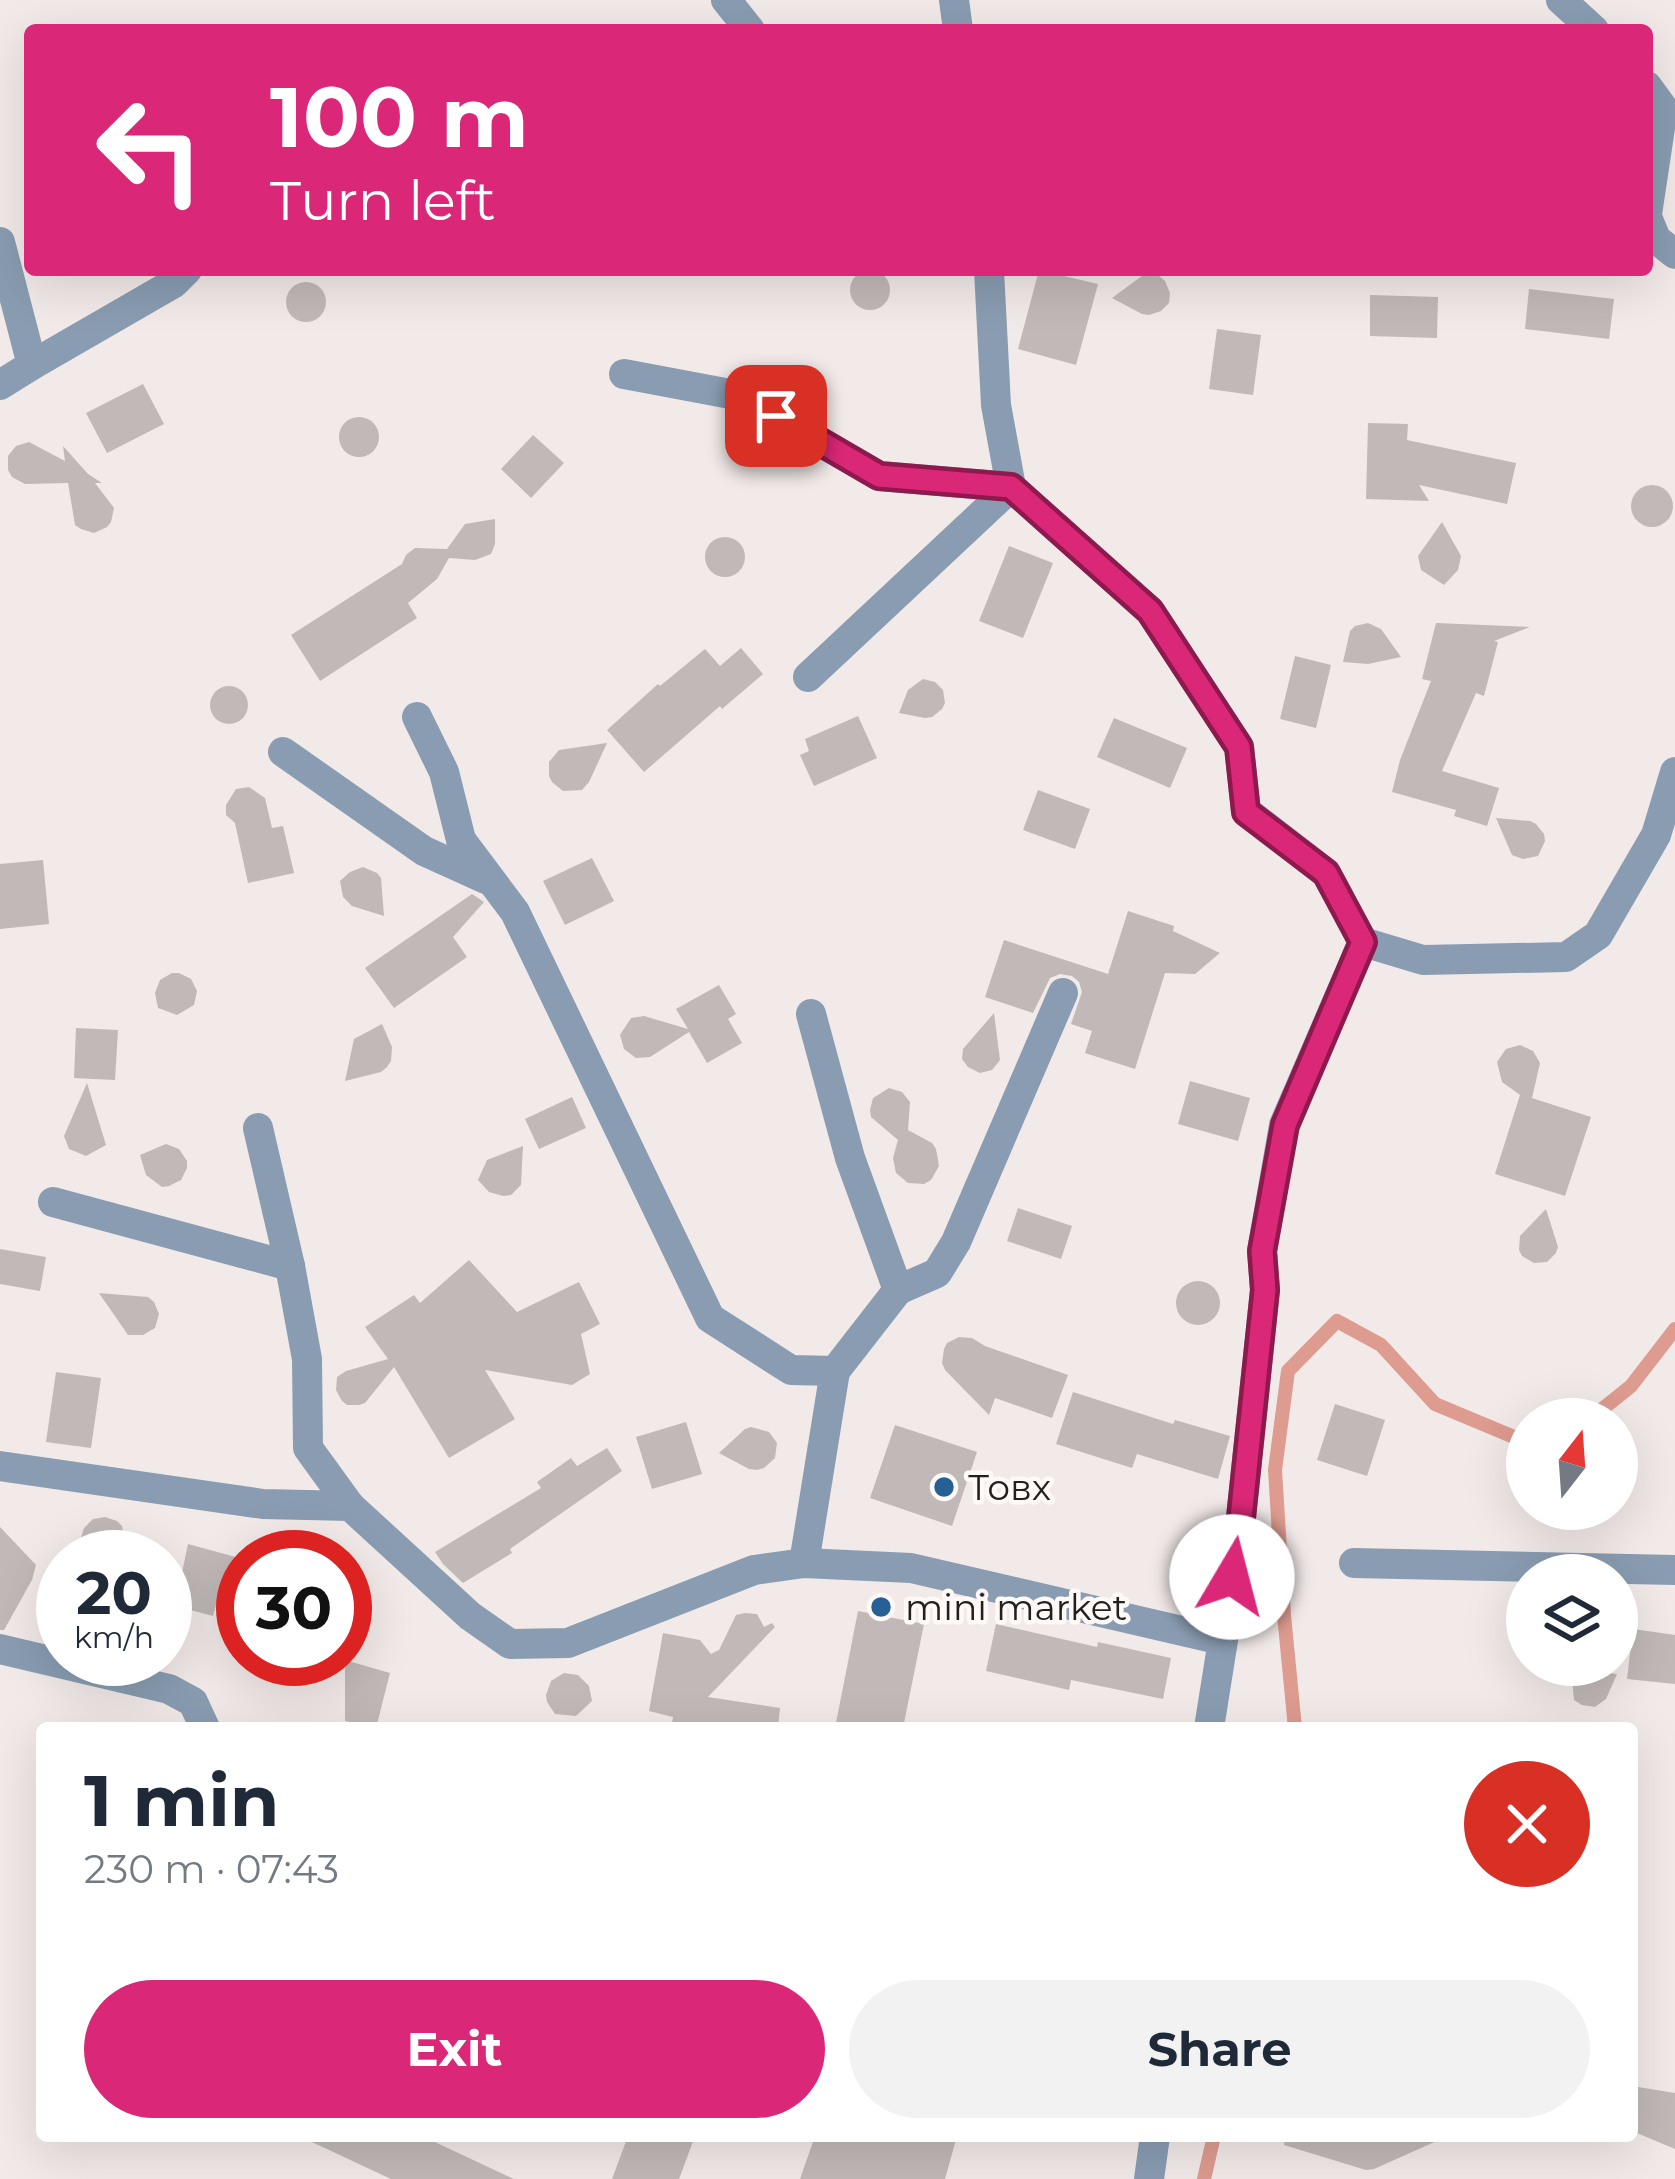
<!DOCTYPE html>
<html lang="en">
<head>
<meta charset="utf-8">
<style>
  :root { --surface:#fff; --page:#f2f2f3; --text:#1f2937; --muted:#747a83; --accent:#db2777 }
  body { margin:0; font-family:Montserrat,sans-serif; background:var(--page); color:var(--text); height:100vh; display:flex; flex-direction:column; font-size:45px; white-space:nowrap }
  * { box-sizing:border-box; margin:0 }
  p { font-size:39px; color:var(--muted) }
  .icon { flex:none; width:66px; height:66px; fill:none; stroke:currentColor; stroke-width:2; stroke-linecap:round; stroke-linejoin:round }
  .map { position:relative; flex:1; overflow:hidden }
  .sheet { position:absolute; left:36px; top:1722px; width:1602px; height:420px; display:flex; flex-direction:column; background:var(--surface); border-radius:12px; box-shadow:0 12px 48px #0002 }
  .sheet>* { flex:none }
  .hud { position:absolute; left:24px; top:24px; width:1629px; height:252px; border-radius:12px; box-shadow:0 12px 48px #0002; background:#db2777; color:#fff; overflow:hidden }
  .needle { width:78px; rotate:17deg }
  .buttons { position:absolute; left:1506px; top:1398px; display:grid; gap:24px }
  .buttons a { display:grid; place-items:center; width:132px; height:132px; border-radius:50%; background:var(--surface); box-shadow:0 12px 48px #0002; font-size:60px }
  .speed { position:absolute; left:36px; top:1530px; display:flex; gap:24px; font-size:60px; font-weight:700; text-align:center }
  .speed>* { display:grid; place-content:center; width:156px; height:156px; border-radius:50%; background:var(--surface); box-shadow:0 12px 48px #0002; line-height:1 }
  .speed small { font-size:30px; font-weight:400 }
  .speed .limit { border:18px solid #d22; background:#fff; color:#111 }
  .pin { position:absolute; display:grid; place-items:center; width:102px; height:102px; color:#fff; margin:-51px; border-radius:24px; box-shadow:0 6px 18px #0006 }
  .me { position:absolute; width:132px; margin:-66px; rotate:8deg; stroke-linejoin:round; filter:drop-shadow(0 0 9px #0008) }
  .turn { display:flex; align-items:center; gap:42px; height:252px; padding:0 48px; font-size:54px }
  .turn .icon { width:156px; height:156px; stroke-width:2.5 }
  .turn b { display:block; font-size:84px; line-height:102px }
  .round { display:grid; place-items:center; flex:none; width:126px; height:126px; border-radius:63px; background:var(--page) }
  .headline { display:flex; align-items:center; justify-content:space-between; height:204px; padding:0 48px }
  h1 { font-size:72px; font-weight:700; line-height:90px }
  .cta { display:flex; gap:24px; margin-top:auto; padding:24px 48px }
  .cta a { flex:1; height:138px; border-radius:72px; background:var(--accent); color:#fff; font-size:48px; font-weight:700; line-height:138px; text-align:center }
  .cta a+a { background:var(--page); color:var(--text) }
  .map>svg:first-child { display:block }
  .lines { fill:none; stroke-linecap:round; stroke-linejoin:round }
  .stream { stroke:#de9b8f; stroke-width:14 }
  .building { fill:#c0b9b7 }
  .minor { stroke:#899cb1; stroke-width:30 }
  .route-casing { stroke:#8e194d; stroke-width:30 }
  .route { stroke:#db2777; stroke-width:21 }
  .poi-dot { fill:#275f97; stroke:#fef8f7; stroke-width:4.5 }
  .labels { text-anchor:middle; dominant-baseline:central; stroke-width:9; stroke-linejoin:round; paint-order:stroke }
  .poi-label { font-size:36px; fill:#221f1f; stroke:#fef8f7; text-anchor:start }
</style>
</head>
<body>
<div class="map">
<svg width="1675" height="2179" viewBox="0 0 1675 2179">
  <rect width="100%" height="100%" fill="#f2eae9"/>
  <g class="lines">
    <g class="stream">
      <path d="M1590,1419L1631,1386L1675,1329"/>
      <path d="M1295,1728L1284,1615L1275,1470L1288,1371L1337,1321L1381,1345L1435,1404L1514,1437L1527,1435"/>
      <path d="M1204,2179L1214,2136"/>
    </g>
  </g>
  <g class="building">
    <circle cx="870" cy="290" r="20"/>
    <path d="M1039,270L1098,284L1076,365L1018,349Z"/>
    <path d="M1146,273L1159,276L1165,281L1170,293L1169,303L1161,311L1149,315L1142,314L1112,298Z"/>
    <circle cx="306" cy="302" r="20"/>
    <path d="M1529,289L1614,299L1609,339L1525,329Z"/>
    <path d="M1370,295L1438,297L1437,338L1370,336Z"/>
    <path d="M1217,329L1261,335L1253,395L1209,389Z"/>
    <path d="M143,384L164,424L107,453L86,413Z"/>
    <circle cx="359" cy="437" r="20"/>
    <path d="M1368,423L1408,424L1407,440L1516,463L1507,504L1419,485L1429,501L1366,499Z"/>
    <path d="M533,435L564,463L531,498L501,469Z"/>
    <path d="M29,442L65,461L63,446L88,474L102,483H95L114,508L111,522L107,527L94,533L81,529L75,525L68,483L25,484L12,477L8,470V456L16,446Z"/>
    <circle cx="1652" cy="506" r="21"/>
    <path d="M495,519V544L491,554L475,560L449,558L437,579L408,603L417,618L320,681L291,635L402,564L406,555L415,548L447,549L465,524Z"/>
    <path d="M1442,522L1461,556L1458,570L1444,585L1421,570L1418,556Z"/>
    <circle cx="725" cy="557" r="20"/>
    <path d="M1009,546L1053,563L1023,638L979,621Z"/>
    <path d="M1368,623L1381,629L1401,657L1368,664L1343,662L1350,631L1355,626Z"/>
    <path d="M1436,623L1530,627L1494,641L1498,642L1484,696L1476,693L1442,771L1499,788L1487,826L1454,816L1456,810L1392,792L1400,760L1431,681L1422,679Z"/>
    <path d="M741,648L763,674L722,709L720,706L644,772L607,730L658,684L660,686L705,649L720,666Z"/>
    <path d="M1295,656L1331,665L1316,728L1280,719Z"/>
    <path d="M923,679L935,682L943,690L945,703L942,709L932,717L925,718L899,713L908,690Z"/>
    <circle cx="229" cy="705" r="19"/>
    <path d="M858,716L877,758L814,786L800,755L809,751L805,739Z"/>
    <path d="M1114,718L1187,748L1170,788L1097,757Z"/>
    <path d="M607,743L589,782L582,790L563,791L552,782L549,776V762L559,750Z"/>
    <path d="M249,787L265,798L272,828L283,826L294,873L248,883L235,823L226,815V805L236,789Z"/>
    <path d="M1038,790L1090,809L1075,849L1023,830Z"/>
    <path d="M1496,818L1530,821L1536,824L1544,834L1545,841L1538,856L1523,859L1512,855Z"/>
    <path d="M592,858L614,901L565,925L543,881Z"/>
    <path d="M43,860L49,924L0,929V864Z"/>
    <path d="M363,867L377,873L381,878L384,916L352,906L343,897L340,881L350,872Z"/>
    <path d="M472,894L484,902L453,937L467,957L394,1008L365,968Z"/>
    <path d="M1128,911L1174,926L1173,931L1220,953L1195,974L1165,973L1135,1069L1085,1053L1092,1031L1071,1024L1082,992L1079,982L1072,976L1060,974L1050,978L1033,1013L985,997L1004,940L1108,974Z"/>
    <path d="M172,973H179L191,979L197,991L194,1005L177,1015L158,1008L155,993L160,980Z"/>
    <path d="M719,985L736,1014L728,1019L742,1043L707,1063L689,1032L650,1057L636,1058L624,1049L620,1035L631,1018L644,1016L688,1029L676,1009Z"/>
    <path d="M994,1013L1000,1060L992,1070L980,1073L968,1067L962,1059L963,1049Z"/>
    <path d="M382,1024L392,1047L391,1061L387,1067L381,1072L345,1081L354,1039Z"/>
    <path d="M76,1028L118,1030L115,1080L74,1078Z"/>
    <path d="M1520,1045L1533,1051L1540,1063L1532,1098L1591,1117L1565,1196L1495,1174L1520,1095L1502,1082L1497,1062L1506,1049Z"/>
    <path d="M1190,1081L1250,1098L1238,1141L1178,1124Z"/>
    <path d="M87,1083L106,1145L86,1156L69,1149L64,1136Z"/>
    <path d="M889,1088L902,1092L910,1102L908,1130L932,1143L936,1149L939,1166L931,1180L924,1184L908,1183L896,1173L893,1158L898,1140L871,1117L870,1110L873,1098Z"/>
    <path d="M572,1097L586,1128L539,1149L525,1119Z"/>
    <path d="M166,1144L179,1149L187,1161V1168L181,1180L169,1186L162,1187L146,1175L140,1155Z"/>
    <path d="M523,1146L521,1185L511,1195L503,1196L489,1192L478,1180L487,1160Z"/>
    <path d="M1018,1208L1072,1226L1061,1259L1007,1241Z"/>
    <path d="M1546,1209L1558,1247L1556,1253L1547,1262L1534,1263L1522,1256L1519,1250L1520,1236Z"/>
    <path d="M0,1249L46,1257L40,1291L0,1284Z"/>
    <path d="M469,1260L517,1312L579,1282L600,1324L581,1334L590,1374L572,1385L485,1370L515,1419L449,1458L394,1367L365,1403L359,1405H347L342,1401L336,1390L337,1377L346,1371L388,1359L365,1327L414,1295L420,1303Z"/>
    <circle cx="1198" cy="1303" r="22"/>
    <path d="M99,1293L148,1297L154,1302L159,1314L155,1328L143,1335H128Z"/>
    <path d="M959,1337L972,1338L985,1346L1068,1375L1052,1418L995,1398L989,1415L945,1370L942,1363L944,1349L947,1343Z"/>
    <path d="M56,1372L101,1378L91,1448L46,1442Z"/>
    <path d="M1073,1392L1173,1424L1175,1420L1230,1436L1218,1479L1137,1454L1132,1468L1056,1444Z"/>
    <path d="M1335,1404L1385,1420L1367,1476L1317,1460Z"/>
    <path d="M686,1422L702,1474L652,1489L636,1437Z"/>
    <path d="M895,1425L977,1452L952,1526L870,1498Z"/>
    <path d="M751,1427L769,1432L777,1443L775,1458L764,1468L757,1470L749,1469L719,1453L745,1429Z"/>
    <path d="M607,1448L622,1471L510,1549L512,1553L463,1583L443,1564L435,1552L541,1488L537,1482L571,1458L577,1466Z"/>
    <path d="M105,1517L117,1521L122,1526L125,1544L116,1557H92L79,1544L84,1528L93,1519Z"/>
    <path d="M0,1527L36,1565L32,1580L4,1630H0Z"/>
    <path d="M188,1544L243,1559V1599L219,1593L213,1616L175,1606Z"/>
    <path d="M858,1611L924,1624L903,1728H835Z"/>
    <path d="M745,1613L757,1614L764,1627L772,1623L775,1627L708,1697L780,1708L778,1728H671L673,1717L649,1711L663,1633L700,1640L711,1654L719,1650L736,1615Z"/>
    <path d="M996,1624L1097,1647L1098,1642L1171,1658L1163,1699L1071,1680L1069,1690L986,1671Z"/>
    <path d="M1633,1629L1675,1635V1684L1627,1679Z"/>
    <path d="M345,1660L390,1673L376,1728L345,1721Z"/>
    <path d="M1584,1670L1617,1674L1606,1699L1595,1707L1582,1705L1574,1700L1572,1679Z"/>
    <path d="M564,1673L578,1675L589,1686L592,1701L576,1716L555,1714L547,1702L546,1695L551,1681Z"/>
    <path d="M1632,2086L1675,2093V2149L1632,2131Z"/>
    <path d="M299,2136H422L514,2179H391Z"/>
    <path d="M628,2136H695L679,2179H612Z"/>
    <path d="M815,2136H957L945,2179H800Z"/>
    <path d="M1285,2136H1448L1374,2169L1366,2170L1284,2145Z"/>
  </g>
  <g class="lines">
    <g class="minor">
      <path d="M726,0L750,30"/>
      <path d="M954,0L958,30"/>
      <path d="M1561,0L1594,30"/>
      <path d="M1647,86L1663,108L1647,214"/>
      <path d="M1647,217L1656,239L1675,254"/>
      <path d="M0,242L32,365L0,385"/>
      <path d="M989,270L996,405L1011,487L1150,611L1239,747L1246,811L1326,873L1363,942"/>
      <path d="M32,365L174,283L187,270"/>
      <path d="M624,374L741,396L879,476L1011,487"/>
      <path d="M808,677L1011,487"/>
      <path d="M417,717L444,772L461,840L515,912L710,1318L791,1370L835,1371L804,1563"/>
      <path d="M283,752L424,851L486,879"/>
      <path d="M811,1014L850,1158L898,1290L835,1371"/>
      <path d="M258,1128L290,1266L307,1359L308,1448L350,1506"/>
      <path d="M53,1202L290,1266"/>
      <path d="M898,1290L937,1273L956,1242L1063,993"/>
      <path d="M0,1466L263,1504L350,1506L470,1616L510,1644L568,1643L754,1570L804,1563L911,1568L1221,1640"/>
      <path d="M1354,1563L1675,1570"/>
      <path d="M0,1649L169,1689L193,1702L205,1728"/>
      <path d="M1209,1728L1238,1546L1265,1290L1262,1251L1284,1125L1363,942L1423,960L1566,957L1598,935L1656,835L1675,772"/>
      <path d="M1149,2179L1155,2136"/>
    </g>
  </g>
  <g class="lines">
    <defs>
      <path id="route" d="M776,416L879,476L1011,487L1150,611L1239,747L1246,812L1326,873L1363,942L1285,1125L1262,1251L1265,1290L1238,1546L1232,1577"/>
    </defs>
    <use href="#route" class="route-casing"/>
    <use href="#route" class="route"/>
  </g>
  <g class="poi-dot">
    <circle cx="944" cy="1487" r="12"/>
    <circle cx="881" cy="1607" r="12"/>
  </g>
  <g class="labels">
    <g class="poi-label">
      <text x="968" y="1487">Товх</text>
      <text x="905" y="1607">mini market</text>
    </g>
  </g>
</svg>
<div class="buttons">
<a><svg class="needle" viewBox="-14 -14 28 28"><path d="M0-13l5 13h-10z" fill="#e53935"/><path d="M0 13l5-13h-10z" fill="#747a83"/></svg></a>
<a><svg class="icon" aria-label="layers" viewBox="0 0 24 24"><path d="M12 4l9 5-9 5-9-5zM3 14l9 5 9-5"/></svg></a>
</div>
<div class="speed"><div>20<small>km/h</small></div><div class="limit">30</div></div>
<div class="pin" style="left:776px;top:416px;background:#d93025"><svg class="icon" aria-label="arrive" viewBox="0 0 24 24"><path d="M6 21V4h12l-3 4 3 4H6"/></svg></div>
<svg class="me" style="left:1232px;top:1577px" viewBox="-20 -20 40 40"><circle r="19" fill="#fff"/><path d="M0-13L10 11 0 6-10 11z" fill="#db2777"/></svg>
<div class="hud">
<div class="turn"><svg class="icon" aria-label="left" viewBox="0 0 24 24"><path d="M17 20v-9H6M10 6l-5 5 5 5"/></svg><div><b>100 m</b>Turn left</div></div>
</div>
<section class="sheet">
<div class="headline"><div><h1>1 min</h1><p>230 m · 07:43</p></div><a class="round" style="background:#d93025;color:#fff"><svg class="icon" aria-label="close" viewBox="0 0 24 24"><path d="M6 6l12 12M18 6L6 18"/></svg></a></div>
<div class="cta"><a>Exit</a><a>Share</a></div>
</section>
</div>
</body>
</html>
